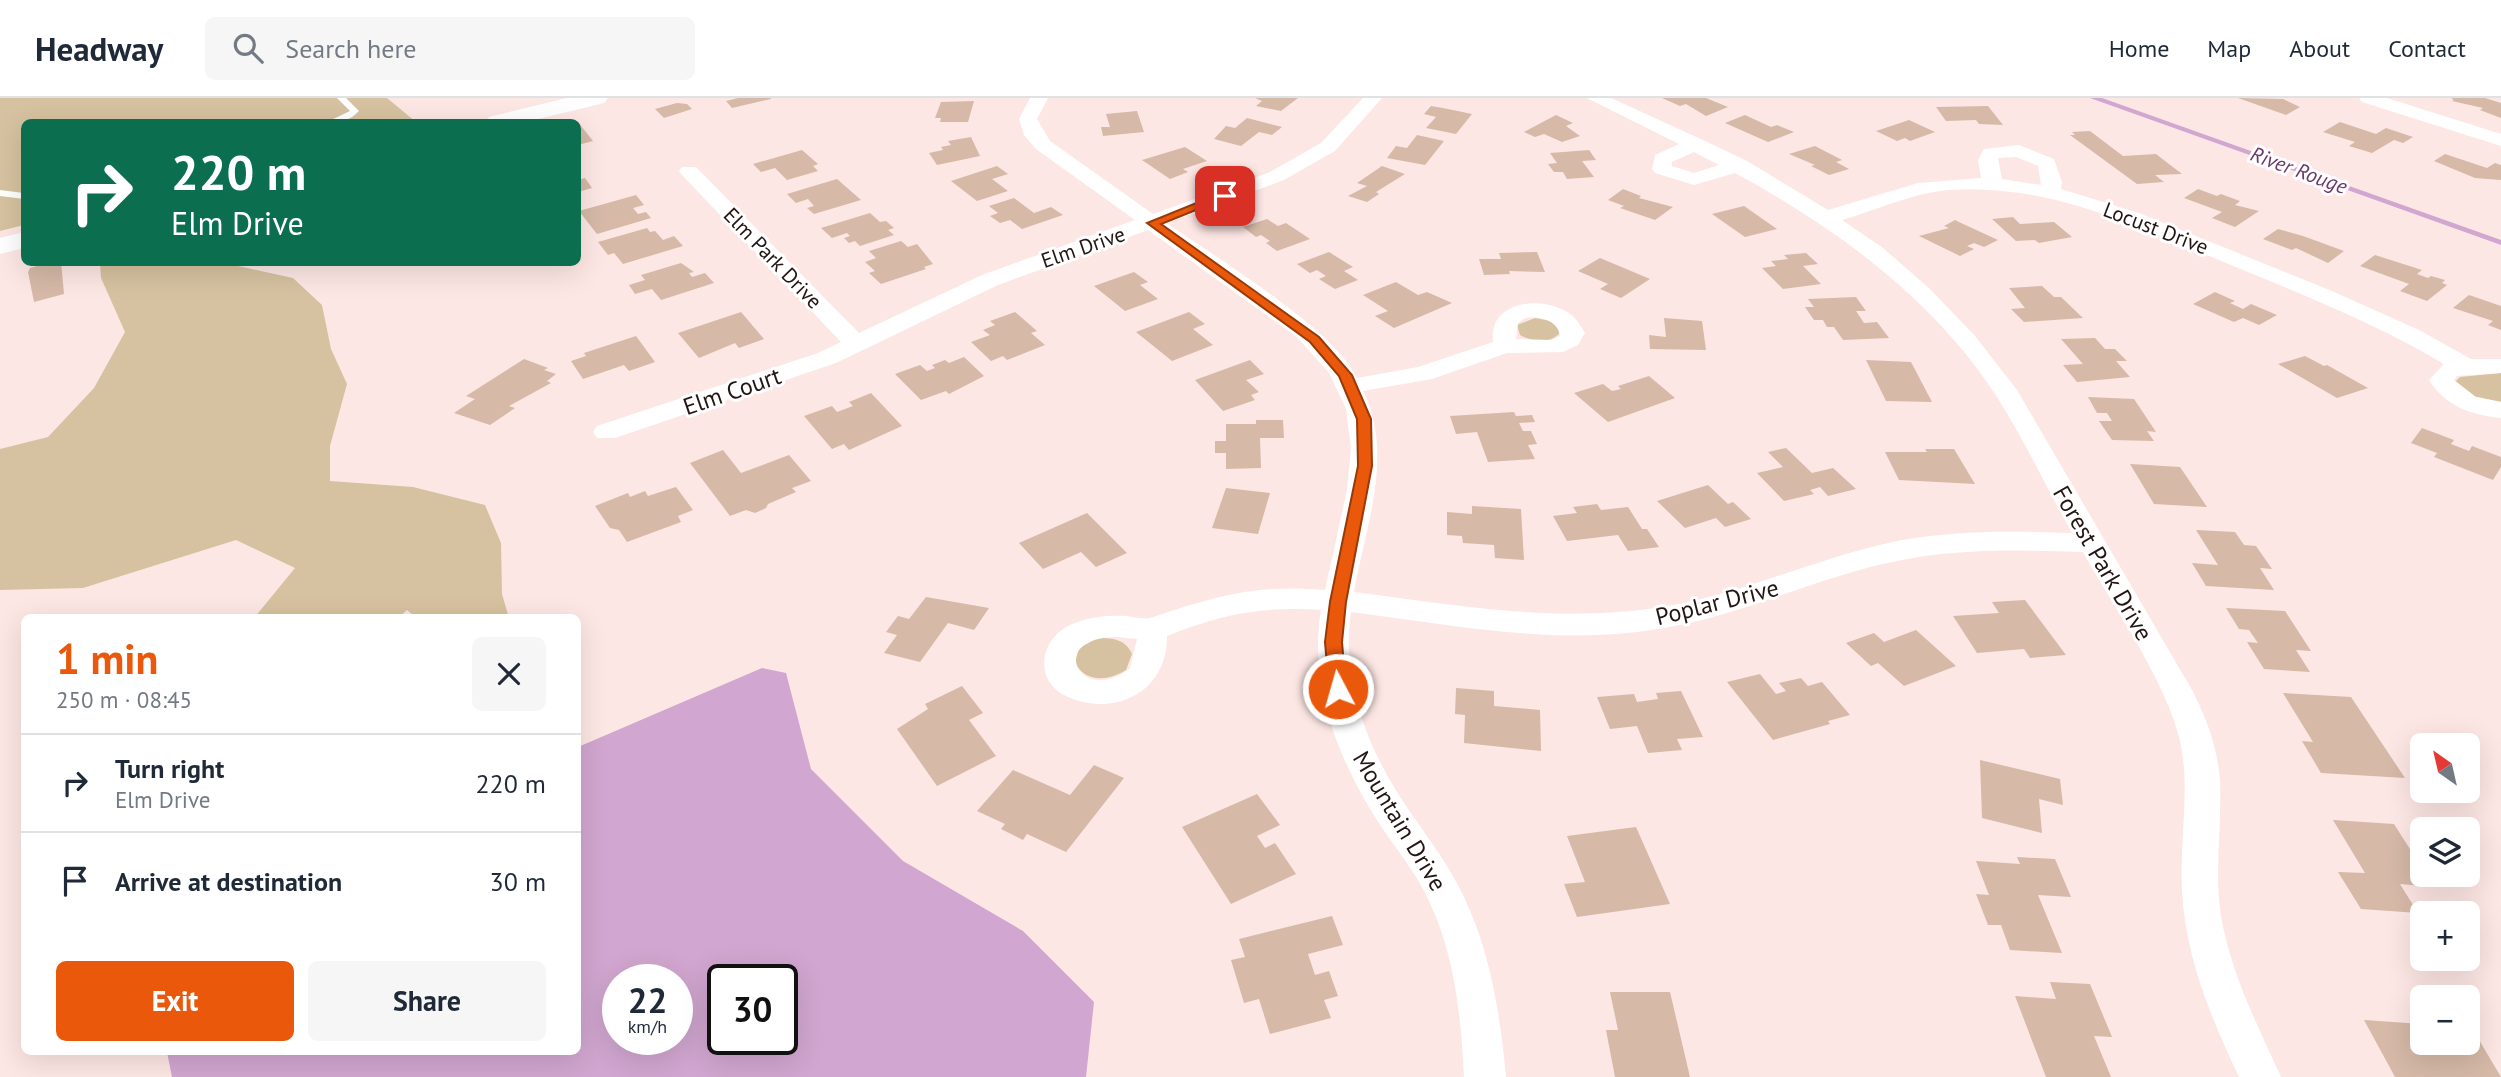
<!DOCTYPE html>
<html lang="en">
<head>
<meta charset="utf-8">
<style>
  :root { --surface:#fff; --page:#f6f6f7; --text:#1f2937; --muted:#747a83; --line:#e0e1e3; --accent:#ea580c }
  body { margin:0; font-family:"PT Sans",sans-serif; background:var(--page); color:var(--text); height:100vh; display:flex; flex-direction:column; font-size:26px; white-space:nowrap }
  * { box-sizing:border-box; margin:0 }
  p { font-size:23px; color:var(--muted) }
  .icon { flex:none; width:38px; height:38px; fill:none; stroke:currentColor; stroke-width:2; stroke-linecap:round; stroke-linejoin:round }
  .map { position:relative; flex:1; overflow:hidden }
  .details { position:absolute; left:21px; top:516px; width:560px; height:441px; display:flex; flex-direction:column; background:var(--surface); border-radius:10px; box-shadow:0 7px 28px #0002 }
  .details>* { flex:none }
  .hud { position:absolute; left:21px; top:21px; width:560px; height:147px; border-radius:10px; box-shadow:0 7px 28px #0002; background:#0b6e4f; color:#fff; overflow:hidden }
  .needle { width:46px; rotate:326deg }
  .buttons { position:absolute; left:2410px; top:635px; display:grid; gap:14px }
  .buttons a { display:grid; place-items:center; width:70px; height:70px; border-radius:10px; background:var(--surface); box-shadow:0 7px 28px #0002; font-size:35px }
  .speed { position:absolute; left:602px; top:866px; display:flex; gap:14px; font-size:35px; font-weight:700; text-align:center }
  .speed>* { display:grid; place-content:center; width:91px; height:91px; border-radius:50%; background:var(--surface); box-shadow:0 7px 28px #0002; line-height:1 }
  .speed small { font-size:18px; font-weight:400 }
  .speed .limit { border:4px solid #111; border-radius:10px; background:#fff; color:#111 }
  .pin { position:absolute; display:grid; place-items:center; width:60px; height:60px; color:#fff; margin:-30px; border-radius:14px; box-shadow:0 4px 10px #0006 }
  .me { position:absolute; width:77px; margin:-38px; rotate:354deg; stroke-linejoin:round; filter:drop-shadow(0 0 5px #0008) }
  .turn { display:flex; align-items:center; gap:24px; height:147px; padding:0 35px; font-size:32px }
  .turn .icon { width:91px; height:91px; stroke-width:2.5 }
  .turn b { display:block; font-size:49px; line-height:60px }
  .round { display:grid; place-items:center; flex:none; width:74px; height:74px; border-radius:10px; background:var(--page) }
  .overview { display:flex; align-items:center; justify-content:space-between; height:119px; padding:0 35px }
  h1 { font-size:42px; font-weight:700; line-height:52px; color:var(--accent) }
  .cta { display:flex; gap:14px; margin-top:auto; padding:14px 35px }
  .cta a { flex:1; height:80px; border-radius:10px; background:var(--accent); color:#fff; font-size:28px; font-weight:700; line-height:80px; text-align:center }
  .cta a+a { background:var(--page); color:var(--text) }
  ul { padding:0; list-style:none }
  li { display:flex; align-items:center; gap:21px; height:98px; padding:0 35px; border-top:2px solid var(--line) }
  li div { flex:1 }
  li b { display:block; font-size:26px }
  li em { font-style:normal }
  header { display:flex; align-items:center; gap:42px; box-sizing:border-box; height:98px; padding:0 35px; background:var(--surface); border-bottom:2px solid var(--line) }
  header strong { font-size:33px }
  nav { display:flex; gap:38px; margin-inline-start:auto; font-size:24px }
  .search { width:490px; height:63px; background:var(--page); display:flex; align-items:center; gap:18px; box-sizing:border-box; padding:0 24px; border-radius:10px; color:var(--muted); font-size:26px }
  .map>svg:first-child { display:block }
  .green { fill:#d6c2a0 }
  .water { fill:#d1a6d0; fill-rule:evenodd }
  .building { fill:#d6b9a7 }
  .lines { fill:none; stroke-linecap:round; stroke-linejoin:round }
  .service { fill:#fff; fill-rule:evenodd }
  .minor { fill:#fff; fill-rule:evenodd }
  .secondary { fill:#fff; fill-rule:evenodd }
  .route { fill:#ea580c; stroke:#983908; stroke-width:2 }
  .labels { text-anchor:middle; dominant-baseline:central; stroke-width:6; stroke-linejoin:round; paint-order:stroke }
  .far-water-label { font-size:21px; font-style:italic; fill:#6b376c; stroke:#fff }
  .far-street-label { font-size:21px; fill:#221514; stroke:#fff }
  .street-label { font-size:24px; fill:#221514; stroke:#fff }
</style>
</head>
<body>
<header>
<strong>Headway</strong>
<div class="search"><svg class="icon" aria-label="search" viewBox="0 0 24 24"><circle cx="10" cy="10" r="6"/><path d="M15 15l6 6"/></svg>Search here</div>
<nav><a>Home</a><a>Map</a><a>About</a><a>Contact</a></nav>
</header>
<div class="map">
<svg width="2501" height="979" viewBox="0 0 2501 979">
  <rect width="100%" height="100%" fill="#fde7e4"/>
  <g class="green">
    <path d="M0,0H387L416,24H24V127L0,133Z"/>
    <path d="M100,165H237L238,168L293,180L322,207L331,251L347,286L330,348V383L413,389L485,407L501,445L502,496L509,520H416L407,512L398,520H254L295,470L236,442L83,490L0,492V351L48,339L94,290L125,234L101,180Z"/>
    <path d="M1535,220L1551,223L1560,232L1559,236C1548,246 1532,244 1520,237L1517,227Z"/>
    <path d="M2501,275V304L2468,297L2455,284L2460,279Z"/>
    <path d="M1098,540C1113,540 1125,541 1132,556L1126,572C1108,583 1086,585 1075,565L1079,550Z"/>
  </g>
  <g class="water">
    <path d="M2090,0H2102L2501,142V147Z"/>
    <path d="M762,570L786,575L811,671L903,763L1023,833L1094,904L1086,979H172L167,954H578V649ZM618,882H677V942H618ZM723,882H782V942H723Z"/>
  </g>
  <g class="building">
    <path d="M738,0H771V1L732,10L726,3Z"/>
    <path d="M1255,0H1298L1281,13L1256,8L1262,3Z"/>
    <path d="M1662,0H1706L1728,9L1706,18L1686,6L1680,8Z"/>
    <path d="M2238,0L2283,1L2300,9L2286,17Z"/>
    <path d="M2451,0H2485L2501,5V20L2480,12L2483,10L2452,3L2454,2Z"/>
    <path d="M974,3L968,24H940L941,20H935L941,4Z"/>
    <path d="M677,5L687,6L692,11L664,20L655,11Z"/>
    <path d="M1431,8L1443,10L1472,16L1456,36L1426,30L1436,19L1424,16Z"/>
    <path d="M1988,8L2003,27L1979,26L1976,22L1946,23L1936,9Z"/>
    <path d="M1137,13L1144,34L1103,38L1101,29H1110L1106,16Z"/>
    <path d="M1556,17L1573,25L1566,28L1580,38L1562,44L1544,36L1535,39L1524,34Z"/>
    <path d="M1745,17L1771,29L1777,27L1794,34L1768,44L1725,25Z"/>
    <path d="M1247,20L1282,29L1272,37L1259,34L1241,48L1214,41L1226,28L1235,30Z"/>
    <path d="M1909,22L1935,34L1910,43L1905,40L1897,43L1876,33Z"/>
    <path d="M578,24L593,43L578,47Z"/>
    <path d="M2340,24L2376,36L2386,30L2413,39L2403,45L2394,42L2372,55L2349,48L2355,44L2323,34Z"/>
    <path d="M2090,33L2123,58L2156,56L2182,76L2155,77L2164,84L2137,86L2070,37H2075L2072,34Z"/>
    <path d="M1417,37L1444,43L1425,67L1387,60L1396,48L1407,50Z"/>
    <path d="M971,39L980,58L937,67L929,55L943,52L941,49L951,47L948,43Z"/>
    <path d="M1815,48L1842,62L1836,64L1849,71L1829,77L1811,68L1815,67L1789,56Z"/>
    <path d="M1185,49L1207,63L1183,71L1188,74L1170,81L1142,62Z"/>
    <path d="M802,52L818,66L813,68L818,73L787,82L775,70L761,74L753,66Z"/>
    <path d="M1589,52L1596,62L1582,63L1594,79L1567,81L1563,74H1554L1548,66L1557,65L1550,55Z"/>
    <path d="M2445,56L2487,70L2495,65L2501,67V82L2475,80L2434,63Z"/>
    <path d="M997,68L1008,76L992,81L1008,93L977,103L951,83Z"/>
    <path d="M1382,68L1405,76L1376,94L1379,96L1367,104L1348,98L1367,88L1357,85Z"/>
    <path d="M585,80L592,90L578,94V82Z"/>
    <path d="M837,81L861,102L814,116L807,110L814,108L808,101L796,105L787,96Z"/>
    <path d="M1623,91L1641,98L1639,100L1673,109L1655,122L1620,110L1624,108L1608,102Z"/>
    <path d="M2198,91L2217,98L2221,96L2240,103L2235,107L2259,113L2235,129L2212,120L2222,114L2184,100Z"/>
    <path d="M636,97L644,107L633,110L638,116L646,114L651,120L597,136L579,113Z"/>
    <path d="M1014,100L1034,115L1051,109L1063,117L1022,131L1010,122L1000,125L990,118L998,115L989,108Z"/>
    <path d="M1744,108L1777,131L1745,139L1712,116Z"/>
    <path d="M870,115L880,124L886,123L894,130L888,132L894,137L860,148L855,143L849,145L844,140L850,138L847,135L832,140L821,130Z"/>
    <path d="M2013,119L2020,126L2054,124L2072,139L2039,145L2035,142L2016,143L1992,121Z"/>
    <path d="M1267,121L1278,128L1286,125L1310,141L1277,153L1266,145L1270,143L1261,137L1256,139L1243,129Z"/>
    <path d="M1955,122L1961,125L1998,142L1984,149L1974,145L1967,148L1974,151L1960,158L1919,138L1949,130L1944,128Z"/>
    <path d="M647,130L650,134L655,133L663,142L674,138L683,148L623,166L614,155L608,157L598,144Z"/>
    <path d="M2278,131L2303,138L2344,153L2328,165L2296,150L2292,152L2263,141Z"/>
    <path d="M901,143L908,149L917,146L933,166L924,169L926,171L881,186L869,175L875,173L865,164L876,160L869,153Z"/>
    <path d="M1329,154L1353,169L1344,173L1358,182L1335,191L1319,181L1326,178L1317,172L1310,175L1297,166Z"/>
    <path d="M1537,154L1545,174L1509,173L1510,176L1484,177L1479,161H1501L1499,155Z"/>
    <path d="M1806,155L1818,166L1803,168L1821,186L1783,191L1762,170L1776,168L1771,163L1788,161L1784,157Z"/>
    <path d="M2375,157L2422,172L2417,176L2428,180L2431,178L2445,182L2442,185L2447,187L2427,203L2400,193L2409,186L2360,168Z"/>
    <path d="M1600,160L1650,181L1621,200L1600,191L1608,186L1578,173Z"/>
    <path d="M51,164H61L64,196L34,204L28,174L30,170Z"/>
    <path d="M681,165L694,174L689,175L692,179L705,175L714,185L661,202L652,191L635,196L629,187L645,182L641,177Z"/>
    <path d="M1134,174L1148,184L1140,187L1158,201L1125,213L1094,188Z"/>
    <path d="M1396,184L1418,197L1427,194L1452,205L1394,230L1375,218L1388,213L1363,197Z"/>
    <path d="M2042,188L2054,199H2061L2083,220L2024,224L2011,211L2025,210L2009,190Z"/>
    <path d="M2215,194L2235,203L2230,205L2243,211L2251,206L2277,217L2259,227L2243,220L2234,224L2193,206Z"/>
    <path d="M2469,197L2501,208V232L2488,227L2493,223L2453,210Z"/>
    <path d="M1856,199L1866,213H1856L1864,225L1877,224L1889,240L1843,242L1834,229H1827L1823,222H1814L1805,209H1814L1808,201Z"/>
    <path d="M741,214L764,241L739,250L735,245L699,260L678,235Z"/>
    <path d="M1015,214L1037,233L1031,235L1045,247L1007,262L1003,258L991,263L971,244L990,237L983,232L995,227L990,223Z"/>
    <path d="M1189,214L1205,226L1193,231L1213,247L1172,263L1136,234Z"/>
    <path d="M1664,220L1702,223L1706,252L1650,251L1649,237L1666,239Z"/>
    <path d="M636,238L655,264L629,273L624,267L583,281L571,263L586,258L584,255Z"/>
    <path d="M2095,240L2105,251H2115L2127,263H2116L2130,279L2077,284L2063,267L2083,266L2061,241Z"/>
    <path d="M2305,258L2324,268L2327,267L2368,290L2337,300L2278,266Z"/>
    <path d="M964,259L984,278L949,296L946,293L921,302L895,276L920,267L927,273L935,270L932,267L945,262L949,265Z"/>
    <path d="M524,261L548,270L544,272L556,276L547,283L551,285L509,308L515,310L490,327L454,315L475,301L466,298Z"/>
    <path d="M1250,262L1264,276L1246,282L1259,294L1251,297L1255,302L1223,313L1195,282Z"/>
    <path d="M1866,262L1911,264L1932,304L1886,303Z"/>
    <path d="M1649,278L1675,300L1608,324L1574,295L1603,286L1612,293L1621,291L1618,288Z"/>
    <path d="M871,295L902,328L849,352L844,346L832,351L804,318L832,308L837,314L853,308L849,304Z"/>
    <path d="M2088,299L2134,301L2156,334L2147,333L2154,343L2112,342L2099,323H2112L2107,315H2097Z"/>
    <path d="M1514,314L1516,318L1532,317L1535,324L1519,325L1523,333H1531L1537,346L1528,347L1535,361L1488,364L1477,334L1456,336L1450,318Z"/>
    <path d="M1256,322H1283L1284,340H1260L1261,370L1226,371V355H1215V343H1226V326H1256Z"/>
    <path d="M2422,330L2454,342L2451,346L2469,353L2472,348L2501,359V369L2493,382L2434,359L2437,355L2411,345Z"/>
    <path d="M1786,350L1812,375L1833,370L1856,391L1828,398L1820,389L1810,392L1814,396L1784,403L1757,375L1783,369L1768,354Z"/>
    <path d="M1925,351H1954L1975,386L1899,382L1885,354H1927Z"/>
    <path d="M723,352L741,375L789,357L811,383L792,390L796,394L768,406L766,410L755,415L746,412L730,418L690,365Z"/>
    <path d="M2130,366L2180,369L2207,409L2154,406Z"/>
    <path d="M1708,387L1728,406L1733,404L1751,421L1725,429L1716,420L1685,430L1657,403Z"/>
    <path d="M676,389L693,412L678,418L681,424L627,444L619,432L610,430L595,408L628,395L630,399L645,393L648,398Z"/>
    <path d="M1226,390L1270,395L1258,436L1212,430Z"/>
    <path d="M1597,406L1601,412L1628,409L1642,431H1647L1659,449L1628,453L1618,437L1567,443L1553,418L1577,415L1573,409Z"/>
    <path d="M1472,408L1521,411L1524,462L1495,460L1494,447L1463,445L1462,438L1447,437V414L1472,416Z"/>
    <path d="M1087,415L1127,455L1096,469L1081,454L1043,471L1019,445Z"/>
    <path d="M2196,432L2235,434L2244,447L2256,448L2272,471L2260,470L2274,492L2206,488L2192,465L2218,467Z"/>
    <path d="M926,499L989,510L974,532L948,525L920,564L884,555L897,537L886,534L898,518L909,521Z"/>
    <path d="M2025,502L2066,557L2030,560L2024,551L1977,555L1953,518L1999,515L1992,504Z"/>
    <path d="M2226,510L2285,513L2311,553L2296,552L2310,574L2264,571L2247,544L2258,545L2249,532L2239,531Z"/>
    <path d="M1916,532L1956,568L1904,588L1878,565L1871,568L1846,545L1874,535L1884,544Z"/>
    <path d="M1760,576L1776,596L1786,593L1779,585L1801,580L1808,588L1822,584L1850,617L1828,623L1830,626L1773,642L1727,584Z"/>
    <path d="M962,588L983,615L969,622L996,658L937,688L897,631L928,611L925,606Z"/>
    <path d="M1456,590L1494,593V608L1540,612L1541,653L1464,645L1465,617L1455,616Z"/>
    <path d="M1681,593L1703,639L1677,641L1682,652L1648,655L1637,628L1610,631L1597,599L1634,596L1637,604L1658,601L1656,595Z"/>
    <path d="M2283,595L2351,599L2405,680L2321,675L2302,643L2313,644Z"/>
    <path d="M1980,662L2060,681L2063,707L2039,701L2042,735L1982,720Z"/>
    <path d="M1094,667L1124,680L1066,754L1027,736L1023,742L1001,731L1005,726L977,713L1013,672L1070,697Z"/>
    <path d="M1257,696L1280,727L1257,738L1265,750L1275,745L1296,776L1231,806L1182,729Z"/>
    <path d="M2333,722L2394,726L2422,770V777H2426L2434,789L2400,786L2418,815L2361,811L2338,774L2365,775Z"/>
    <path d="M1636,729L1670,806L1577,819L1564,786L1585,784L1567,738Z"/>
    <path d="M2017,759L2055,761L2071,799L2038,797L2062,855L2010,852L2001,827H1988L1976,796L1989,797L1976,763L2020,766Z"/>
    <path d="M1332,818L1343,847L1308,856L1315,877L1329,873L1338,898L1324,902L1331,920L1270,936L1259,901L1244,905L1231,862L1245,859L1239,841Z"/>
    <path d="M2050,884L2090,886L2112,939L2094,938L2111,979H2046L2015,898L2056,901Z"/>
    <path d="M1610,894H1670L1690,979H1615L1606,932H1618Z"/>
    <path d="M2364,922L2422,926V945H2468V930H2472L2501,979H2395Z"/>
  </g>
  <g class="lines">
    <g class="service">
      <path d="M337,0H346L359,13C350,23 340,24 327,24L350,13Z"/>
      <path d="M0,92L24,95V101L0,98Z"/>
    </g>
    <g class="minor">
      <path d="M1030,0H1048L1037,21L1050,43L1153,116L1270,74L1321,45L1363,0H1382L1335,53L1284,82L1167,125C1216,160 1332,229 1357,280L1418,269L1493,244C1488,204 1539,197 1567,214C1576,219 1580,227 1585,235L1578,247L1563,254L1507,255L1432,281L1363,293C1395,357 1365,429 1354,494C1456,507 1554,525 1656,510C1739,498 1815,460 1897,443C1955,432 2014,433 2072,435C2047,390 2024,342 1997,299C1934,201 1836,130 1735,75L1694,87L1655,75L1652,71L1655,57L1679,46L1587,0H1611L1703,42L1747,63L1828,112L1918,85L1981,80L1978,62L1984,51L2019,47L2054,61L2062,84L2061,91L2139,115L2332,193L2419,232L2471,261H2501V275L2457,278L2454,282L2476,299L2501,304V320C2470,317 2446,308 2429,282L2444,266C2380,228 2311,200 2243,172C2149,134 2052,84 1949,92C1912,95 1877,112 1842,122L1883,150L1930,191L1975,238L2017,292L2192,592C2207,621 2218,651 2220,684C2222,729 2214,773 2221,818C2231,876 2257,926 2281,979H2239C2211,920 2185,858 2182,792C2179,742 2191,693 2180,643C2167,585 2113,508 2083,454C2021,452 1958,450 1897,463C1816,479 1742,518 1658,531C1553,548 1454,527 1351,514C1341,582 1367,649 1404,705C1425,736 1448,765 1464,799C1491,856 1500,916 1506,979H1464C1461,919 1455,858 1429,803C1417,776 1397,752 1380,727C1339,663 1308,589 1321,512C1261,508 1222,516 1167,538C1168,593 1115,621 1066,598C1033,582 1040,541 1070,527C1087,519 1107,517 1127,518C1135,519 1146,522 1153,519C1217,498 1256,486 1325,492L1347,392L1351,351L1346,311L1329,275L1297,239L1148,132L998,187L836,265L615,340H597L593,334L597,328L818,255L841,244L682,77L679,73L682,69H696L859,235L982,177L1135,122L1036,51L1024,37L1019,21ZM1694,54L1719,67L1694,75L1672,68V64ZM2016,59L2038,68L2041,87L2002,81L1998,60ZM1525,220C1540,218 1558,222 1560,238L1551,242L1516,241L1518,225ZM1117,539L1137,541L1130,570C1081,610 1044,539 1117,539Z"/>
      <path d="M2359,0H2387L2501,36V48L2362,4Z"/>
    </g>
    <g class="secondary">
      <path d="M567,0H608L604,5L526,24H486L489,19Z"/>
      <path d="M24,134V150L0,156V140Z"/>
    </g>
  </g>
  <path class="route" d="M1221,95L1231,98L1161,126L1319,239L1352,277L1371,321L1372,368L1346,504L1342,544L1346,591L1338,597L1329,591L1325,544L1330,504L1358,368L1357,321L1339,278L1310,244L1147,125Z"/>
  <g class="labels">
    <g class="far-water-label">
      <text transform="translate(2299 72) rotate(20)">River Rouge</text>
    </g>
    <g class="far-street-label">
      <text transform="translate(2156 130) rotate(21)">Locust Drive</text>
      <text transform="translate(1083 149) rotate(-19)">Elm Drive</text>
      <text transform="translate(773 160) rotate(46)">Elm Park Drive</text>
    </g>
    <g class="street-label">
      <text transform="translate(732 293) rotate(-19)">Elm Court</text>
      <text transform="translate(2103 465) rotate(60)">Forest Park Drive</text>
      <text transform="translate(1717 504) rotate(-14)">Poplar Drive</text>
      <text transform="translate(1400 723) rotate(59)">Mountain Drive</text>
    </g>
  </g>
</svg>
<div class="buttons">
<a><svg class="needle" viewBox="-14 -14 28 28"><path d="M0-13l5 13h-10z" fill="#e53935"/><path d="M0 13l5-13h-10z" fill="#747a83"/></svg></a>
<a><svg class="icon" aria-label="layers" viewBox="0 0 24 24"><path d="M12 4l9 5-9 5-9-5zM3 14l9 5 9-5"/></svg></a>
<a>+</a>
<a>−</a>
</div>
<div class="speed"><div>22<small>km/h</small></div><div class="limit">30</div></div>
<div class="pin" style="left:1225px;top:98px;background:#d93025"><svg class="icon" aria-label="arrive" viewBox="0 0 24 24"><path d="M6 21V4h12l-3 4 3 4H6"/></svg></div>
<svg class="me" style="left:1338px;top:591px" viewBox="-20 -20 40 40"><circle r="17" fill="#ea580c" stroke="#fff" stroke-width="3"/><path d="M0-11L8 9 0 5-8 9z" fill="#fff"/></svg>
<div class="hud">
<div class="turn"><svg class="icon" aria-label="right" viewBox="0 0 24 24"><path d="M7 20v-9h11M14 6l5 5-5 5"/></svg><div><b>220 m</b>Elm Drive</div></div>
</div>
<section class="details">
<div class="overview"><div><h1>1 min</h1><p>250 m · 08:45</p></div><a class="round"><svg class="icon" aria-label="close" viewBox="0 0 24 24"><path d="M6 6l12 12M18 6L6 18"/></svg></a></div>
<ul>
<li><svg class="icon" aria-label="right" viewBox="0 0 24 24"><path d="M7 20v-9h11M14 6l5 5-5 5"/></svg><div><b>Turn right</b><p>Elm Drive</p></div><em>220 m</em></li>
<li><svg class="icon" aria-label="arrive" viewBox="0 0 24 24"><path d="M6 21V4h12l-3 4 3 4H6"/></svg><div><b>Arrive at destination</b></div><em>30 m</em></li>
</ul>
<div class="cta"><a>Exit</a><a>Share</a></div>
</section>
</div>
</body>
</html>
